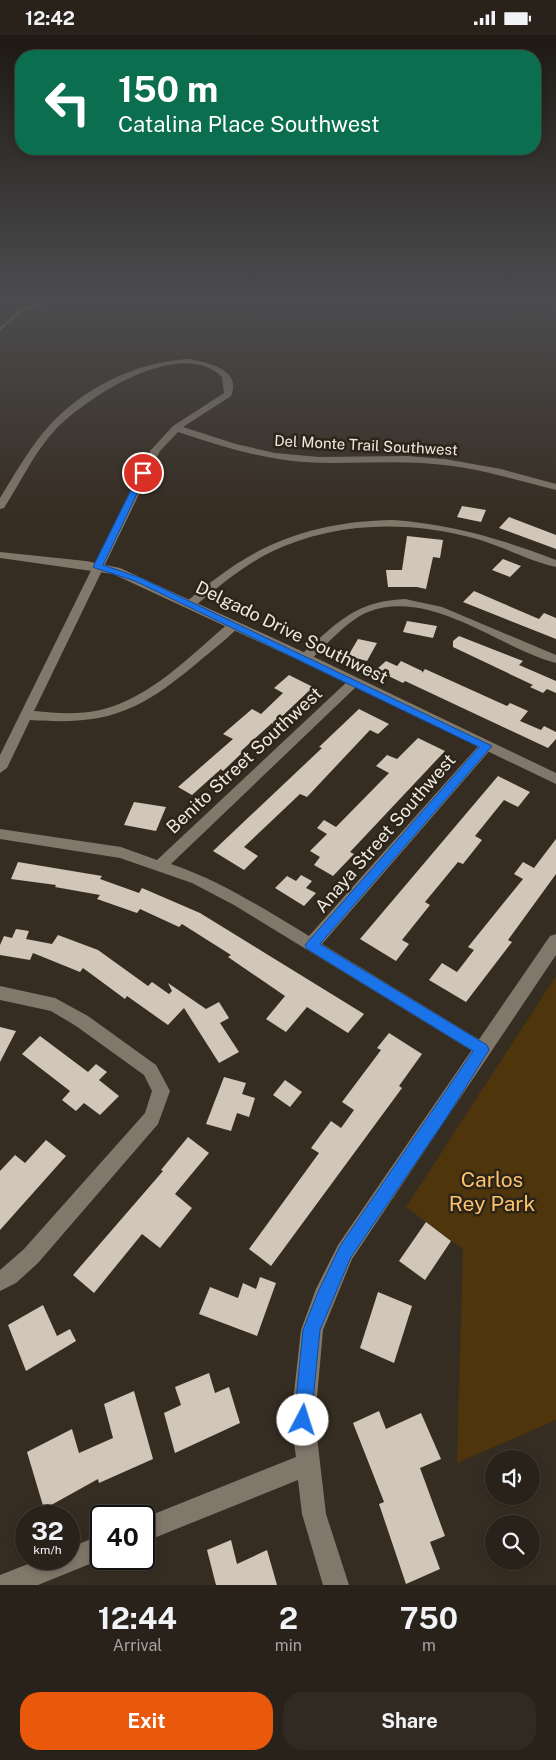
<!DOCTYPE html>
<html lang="en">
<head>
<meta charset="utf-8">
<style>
  :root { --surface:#28221a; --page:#302a23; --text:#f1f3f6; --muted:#a5a4a2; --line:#443f39; --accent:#ea580c }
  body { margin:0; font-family:"Public Sans",sans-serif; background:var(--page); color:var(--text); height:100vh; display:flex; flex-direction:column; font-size:19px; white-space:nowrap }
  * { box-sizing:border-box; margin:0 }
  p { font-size:16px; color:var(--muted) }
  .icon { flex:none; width:28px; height:28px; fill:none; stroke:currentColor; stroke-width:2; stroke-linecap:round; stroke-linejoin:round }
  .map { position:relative; height:1550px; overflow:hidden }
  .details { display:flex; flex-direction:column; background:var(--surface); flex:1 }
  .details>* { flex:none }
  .hud { position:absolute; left:15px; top:15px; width:526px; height:105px; border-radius:20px; box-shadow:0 2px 8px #0003,0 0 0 1px var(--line); background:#0b6e4f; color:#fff; overflow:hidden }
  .fabs { position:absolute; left:485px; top:1415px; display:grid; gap:10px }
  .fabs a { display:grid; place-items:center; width:55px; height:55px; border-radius:50%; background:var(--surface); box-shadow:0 2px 8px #0003,0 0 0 1px var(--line); font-size:25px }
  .speed { position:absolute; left:15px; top:1470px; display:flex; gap:10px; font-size:25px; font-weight:700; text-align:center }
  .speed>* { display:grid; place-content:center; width:65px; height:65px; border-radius:50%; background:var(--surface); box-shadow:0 2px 8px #0003,0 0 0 1px var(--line); line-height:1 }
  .speed small { font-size:12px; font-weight:400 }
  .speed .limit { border:2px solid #111; border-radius:8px; background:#fff; color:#111 }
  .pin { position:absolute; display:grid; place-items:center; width:42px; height:42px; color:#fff; margin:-21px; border:2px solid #fff; border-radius:50%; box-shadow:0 1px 5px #0007 }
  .me { position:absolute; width:55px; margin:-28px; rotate:5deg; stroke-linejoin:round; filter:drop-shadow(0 0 4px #0008) }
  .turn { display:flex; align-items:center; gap:18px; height:105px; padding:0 20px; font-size:22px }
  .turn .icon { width:65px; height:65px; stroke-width:2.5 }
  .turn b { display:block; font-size:35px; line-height:42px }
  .eta { display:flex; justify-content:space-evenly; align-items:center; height:85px; text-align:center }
  .eta b { font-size:30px; font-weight:700; line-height:35px }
  .primary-button { display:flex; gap:10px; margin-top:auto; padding:10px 20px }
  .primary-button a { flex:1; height:58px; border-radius:20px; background:var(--accent); color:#fff; font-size:20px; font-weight:700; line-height:58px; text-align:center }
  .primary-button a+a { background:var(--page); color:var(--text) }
  .status { display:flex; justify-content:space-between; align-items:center; height:35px; padding:0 25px; background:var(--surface); direction:ltr }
  .status svg { height:14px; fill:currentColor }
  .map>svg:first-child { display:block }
  .green { fill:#4e350b }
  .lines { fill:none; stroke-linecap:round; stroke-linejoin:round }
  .stream { stroke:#947d5a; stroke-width:2.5 }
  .building { fill:#d1c6b7 }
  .minor { fill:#81776a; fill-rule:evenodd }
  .tertiary { fill:#81776a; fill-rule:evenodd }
  .route { fill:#1a73e8; stroke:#114b97 }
  .labels { text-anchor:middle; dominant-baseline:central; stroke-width:5; stroke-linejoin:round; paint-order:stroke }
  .far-street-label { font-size:15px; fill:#efe9e2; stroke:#2c2418 }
  .street-label { font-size:18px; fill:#efe9e2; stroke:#2c2418 }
  .near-park-label { font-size:21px; fill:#fdc26a; stroke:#2c2418 }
</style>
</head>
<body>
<div class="status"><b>12:42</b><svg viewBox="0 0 49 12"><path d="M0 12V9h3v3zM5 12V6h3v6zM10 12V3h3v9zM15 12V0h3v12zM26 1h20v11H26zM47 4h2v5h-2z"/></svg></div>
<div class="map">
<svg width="556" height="1550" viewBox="0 0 556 1550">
  <rect width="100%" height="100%" fill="#362d22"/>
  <path class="green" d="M556,941V1385L457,1428L463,1214L406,1172Z"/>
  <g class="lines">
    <path class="stream" d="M0,294L19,277L54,264"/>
  </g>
  <g class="building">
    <path d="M462,471L486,475L481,487L457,482Z"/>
    <path d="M509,482L556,500V514L499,493Z"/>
    <path d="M407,501L443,505L440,523L433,522L426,554L417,552H388L386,535H402Z"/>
    <path d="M503,524L521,531L510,542L492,535Z"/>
    <path d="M474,556L539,584L544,578L556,583V604L463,567Z"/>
    <path d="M407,586L437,591L433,603L403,597Z"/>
    <path d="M459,601L523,626L519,630L556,646V658L547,654L543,658L530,652L533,650L453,612V606Z"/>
    <path d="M358,604L377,608L367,626L348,621Z"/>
    <path d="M386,626L397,631L401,626L422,636V638L425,634L507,671L510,668L528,676L520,686L541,695L544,691L556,697V704L548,713L405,646L403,648L376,635Z"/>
    <path d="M289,640L313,652L274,689L272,688L241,716L243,717L223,736L221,734L192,760L178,752L233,704L223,699L252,674L261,679L283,658L274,653Z"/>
    <path d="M359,674L389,689L378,699L370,695L307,762L300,759L244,812L258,821L244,835L213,816L322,713L319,712Z"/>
    <path d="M418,703L445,716L350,817L354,819L333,841L314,830L320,822L310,816L327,799L317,793L324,785L336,792L389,738L376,731L387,720L397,724Z"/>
    <path d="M498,741L530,757L518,772L504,765L475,801L482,805L463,829L458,827L425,867L430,870L402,905L409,909L396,926L360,904Z"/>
    <path d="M134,767L166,772L156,796L124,790Z"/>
    <path d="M556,804V839L508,905L512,907L466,967L429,945L442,928L457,937L474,915L468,912L523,844L514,839L523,827L534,833Z"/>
    <path d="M18,827L102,841L100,844L139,858L142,853L200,878L364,979L348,998L307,972L286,997L266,984L285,961L228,922L231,920L182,889L179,892L140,874L137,878L97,864L100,860L55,852L56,850L11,844Z"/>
    <path d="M301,840L312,846L306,853L316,858L304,871L275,853L287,841L296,846Z"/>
    <path d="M16,894L29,896L26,904L52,909L58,900L98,915L148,951L152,947L169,959L172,956L168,948L206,974L219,967L229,983L220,988L239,1017L219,1028L184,973L168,990L127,961L125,964L83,933L80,937L33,918L30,925L0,920V910L4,901L12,903Z"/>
    <path d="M0,992L16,996L0,1027Z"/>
    <path d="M389,998L422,1019L399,1051L402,1053L271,1231L249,1214L319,1118L311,1113L331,1086L341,1093L354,1075L342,1067L381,1015L377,1013Z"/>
    <path d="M40,1001L88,1037L96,1029L107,1037L99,1045L119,1061L100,1080L84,1068L76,1076L62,1065L70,1056L22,1019Z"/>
    <path d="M224,1042L246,1048L242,1059L255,1063L249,1082L237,1078L231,1096L206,1089Z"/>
    <path d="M285,1045L302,1057L290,1072L273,1060Z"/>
    <path d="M188,1102L209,1118L175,1159L192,1173L160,1213L142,1199L94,1258L73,1240L163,1136L161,1135Z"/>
    <path d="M46,1105L66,1121L0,1195V1136L15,1120L25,1128Z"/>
    <path d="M426,1187L451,1206L425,1245L399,1226Z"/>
    <path d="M260,1242L276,1248L257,1301L199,1279L210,1252L238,1263L243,1248L256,1254Z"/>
    <path d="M378,1257L412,1271L394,1328L360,1313Z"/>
    <path d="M43,1270L57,1301L70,1294L76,1306L26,1336L8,1290Z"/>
    <path d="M209,1338L215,1358L229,1352L240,1388L175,1418L164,1378L181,1370L175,1352Z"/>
    <path d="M134,1356L153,1424L99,1448L98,1444L44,1474L27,1417L72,1394L79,1418L113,1403L104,1369Z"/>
    <path d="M379,1376L386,1394L421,1378L441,1424L420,1433L445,1501L430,1507L440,1534L406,1549L379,1469L384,1467L353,1388Z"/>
    <path d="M231,1505L237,1529L267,1515L277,1550H216L207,1515Z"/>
  </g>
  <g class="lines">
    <g class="minor">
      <path d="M190,324C208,328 242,334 231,361L183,392L236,409L275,418L319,422L407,421L445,424L501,434L556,449V455C519,446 483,434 444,430C397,424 350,430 303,427C260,424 218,410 178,397L160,416L34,676C55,678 78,680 100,675C151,663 191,620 230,587L234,586L240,590C230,602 215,613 203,623C142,675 111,691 30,685L7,733L0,738V720L150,416L173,391L224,358L222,342C181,301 87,362 56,394C34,417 21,447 4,473L0,474V463C13,442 26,419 42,399C78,355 133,327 190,324Z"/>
      <path d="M393,485C450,489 502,504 556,525V532C529,526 504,512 477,504C409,485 333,486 269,518C242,532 218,552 195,571L191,572L185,569C194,559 207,550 218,542C270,502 327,486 393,485Z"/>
      <path d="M405,564L442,572L556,620V628C497,612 431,553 368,577C346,586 327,610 309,626L305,627L299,623C305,615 314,608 322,601C349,577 367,566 405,564Z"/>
      <path d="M354,643L358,644L360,647L358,650L171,829C221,846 264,874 309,901L481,708H491L492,711L491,714L322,909L488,1010L490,1015L488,1020L482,1022L234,870L192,848L120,823L0,804V794L121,812L157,825L350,644Z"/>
      <path d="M0,951L55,963L88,981L156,1030L170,1056L158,1089L38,1228L16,1248L0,1256V1235L24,1214L145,1078L152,1056L144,1040L76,991L51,976L0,965Z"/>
    </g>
    <g class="tertiary">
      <path d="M0,517L86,526L120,533L310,620L556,738V749L300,626L113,539L0,523Z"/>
      <path d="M556,899V920L352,1224L323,1295L315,1385L326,1479L349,1550H323L302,1479L298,1445L144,1507V1483L296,1422L291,1385L301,1295L316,1254L338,1210L550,901Z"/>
      <path d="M101,1500L102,1524L38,1550H0V1540L41,1524H69V1513Z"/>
    </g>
  </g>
  <linearGradient id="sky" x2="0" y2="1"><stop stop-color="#1e1913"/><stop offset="0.55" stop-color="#4c4c4f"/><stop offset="1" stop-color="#4c4c4f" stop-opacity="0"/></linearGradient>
  <rect width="556" height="481" fill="url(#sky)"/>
  <path class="route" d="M140,437L147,438L103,530L141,543L492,711L320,909L487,1010L489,1015L445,1085L351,1222L320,1295L311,1385L309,1391L303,1393L297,1391L294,1385L303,1295L318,1257L340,1211L473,1016L307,914L305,910L479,712L135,546L95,533L93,532Z"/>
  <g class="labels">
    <g class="far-street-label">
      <text transform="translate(366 410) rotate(3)">Del Monte Trail Southwest</text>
    </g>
    <g class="street-label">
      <text transform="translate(292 597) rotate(26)">Delgado Drive Southwest</text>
      <text transform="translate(244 725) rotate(-43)">Benito Street Southwest</text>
      <text transform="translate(385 798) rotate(-49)">Anaya Street Southwest</text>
    </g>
    <g class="near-park-label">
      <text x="492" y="1144">Carlos<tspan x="492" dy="24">Rey Park</tspan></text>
    </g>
  </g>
</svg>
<div class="fabs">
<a><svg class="icon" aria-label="sound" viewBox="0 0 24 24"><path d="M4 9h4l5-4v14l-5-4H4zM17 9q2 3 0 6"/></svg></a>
<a><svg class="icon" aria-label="search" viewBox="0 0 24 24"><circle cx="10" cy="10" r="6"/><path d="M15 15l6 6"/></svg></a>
</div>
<div class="speed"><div>32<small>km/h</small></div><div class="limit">40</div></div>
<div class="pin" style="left:143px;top:438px;background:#d93025"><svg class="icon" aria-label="arrive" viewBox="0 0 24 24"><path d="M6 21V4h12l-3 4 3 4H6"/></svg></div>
<svg class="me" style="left:303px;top:1385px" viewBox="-20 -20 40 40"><circle r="19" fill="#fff"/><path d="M0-13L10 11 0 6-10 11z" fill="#1a73e8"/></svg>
<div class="hud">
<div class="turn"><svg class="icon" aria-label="left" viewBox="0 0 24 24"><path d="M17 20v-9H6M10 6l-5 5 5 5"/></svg><div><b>150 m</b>Catalina Place Southwest</div></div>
</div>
</div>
<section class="details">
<div class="eta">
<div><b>12:44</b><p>Arrival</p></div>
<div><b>2</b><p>min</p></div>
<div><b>750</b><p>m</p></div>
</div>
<div class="primary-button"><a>Exit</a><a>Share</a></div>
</section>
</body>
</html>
